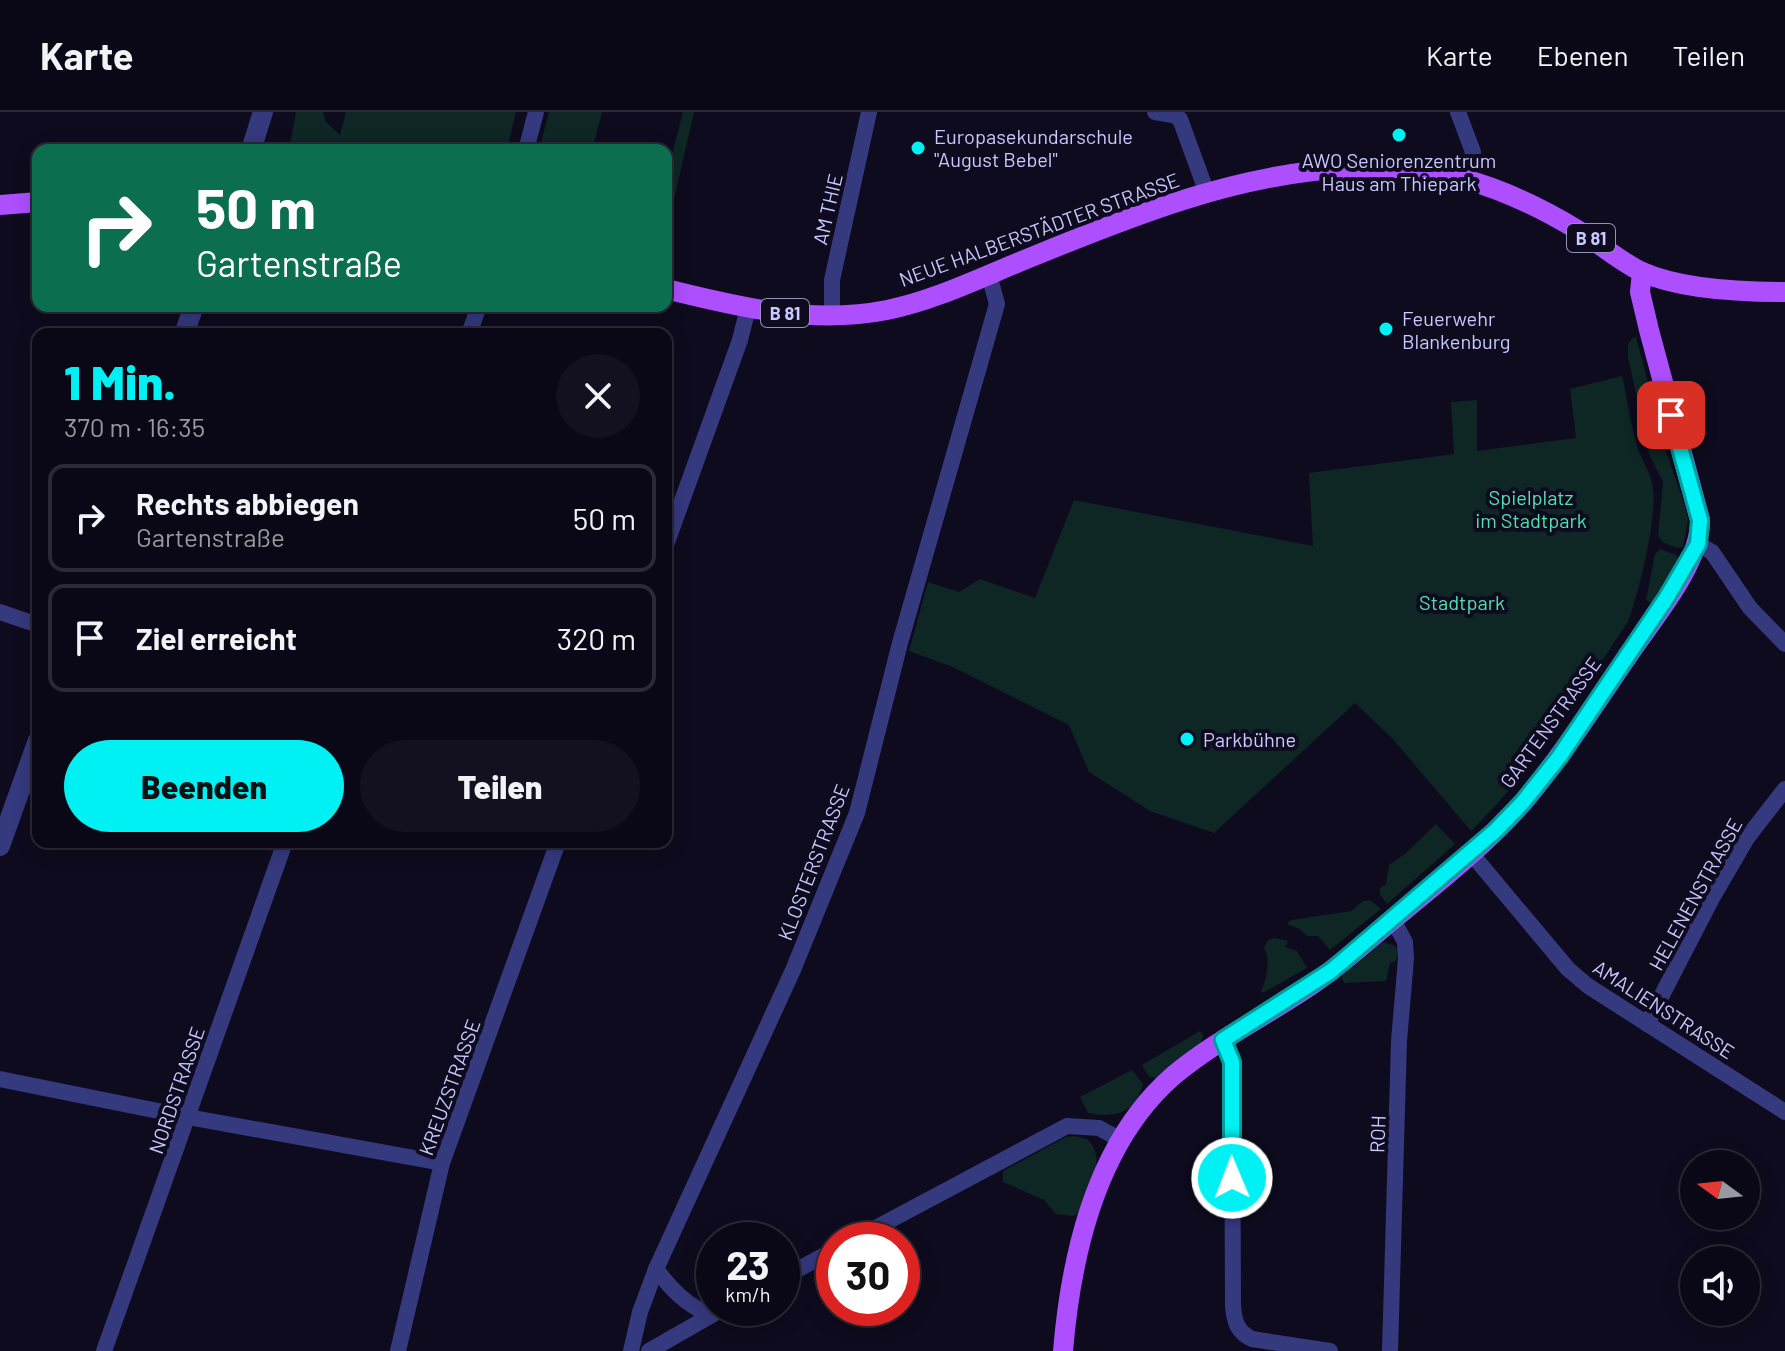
<!DOCTYPE html>
<html lang="de">
<head>
<meta charset="utf-8">
<style>
  :root { --surface:#0a0816; --page:#13111f; --text:#f1f3f6; --muted:#999aa1; --line:#2a2935; --accent:#00f1f3 }
  body { margin:0; font-family:Barlow,sans-serif; background:var(--page); color:var(--text); height:100vh; display:flex; flex-direction:column; font-size:30px; white-space:nowrap }
  * { box-sizing:border-box; margin:0 }
  p { font-size:26px; color:var(--muted) }
  .icon { flex:none; width:44px; height:44px; fill:none; stroke:currentColor; stroke-width:2; stroke-linecap:round; stroke-linejoin:round }
  .map { position:relative; flex:1; overflow:hidden }
  .side { position:absolute; left:32px; top:216px; width:640px; height:520px; display:flex; flex-direction:column; background:var(--surface); border-radius:16px; box-shadow:0 4px 20px #0003,0 0 0 2px var(--line) }
  .side>* { flex:none }
  .banner { position:absolute; left:32px; top:32px; width:640px; height:168px; border-radius:16px; box-shadow:0 4px 20px #0003,0 0 0 2px var(--line); background:#0b6e4f; color:#fff; overflow:hidden }
  .needle { width:52px; rotate:285deg }
  .buttons { position:absolute; left:1680px; top:1038px; display:grid; gap:16px }
  .buttons a { display:grid; place-items:center; width:80px; height:80px; border-radius:50%; background:var(--surface); box-shadow:0 4px 20px #0003,0 0 0 2px var(--line); font-size:40px }
  .speed { position:absolute; left:696px; top:1110px; display:flex; gap:16px; font-size:40px; font-weight:700; text-align:center }
  .speed>* { display:grid; place-content:center; width:104px; height:104px; border-radius:50%; background:var(--surface); box-shadow:0 4px 20px #0003,0 0 0 2px var(--line); line-height:1 }
  .speed small { font-size:20px; font-weight:400 }
  .speed .limit { border:12px solid #d22; background:#fff; color:#111 }
  .pin { position:absolute; display:grid; place-items:center; width:68px; height:68px; color:#fff; margin:-34px; border-radius:16px; box-shadow:0 4px 12px #0006 }
  .me { position:absolute; width:88px; margin:-44px; rotate:359deg; stroke-linejoin:round; filter:drop-shadow(0 0 6px #0008) }
  .turn { display:flex; align-items:center; gap:28px; height:168px; padding:0 32px; font-size:36px }
  .turn .icon { width:104px; height:104px; stroke-width:2.5 }
  .turn b { display:block; font-size:56px; line-height:68px }
  .round { display:grid; place-items:center; flex:none; width:84px; height:84px; border-radius:42px; background:var(--page) }
  .overview { display:flex; align-items:center; justify-content:space-between; height:136px; padding:0 32px }
  h1 { font-size:48px; font-weight:800; line-height:60px; color:var(--accent) }
  .button { display:flex; gap:16px; margin-top:auto; padding:16px 32px }
  .button a { flex:1; height:92px; border-radius:48px; background:var(--accent); color:#111; font-size:32px; font-weight:800; line-height:92px; text-align:center }
  .button a+a { background:var(--page); color:var(--text) }
  ul { padding:0; list-style:none }
  li { display:flex; align-items:center; gap:24px; height:108px; margin:0 16px 12px; padding:0 16px; border:4px solid var(--line); border-radius:16px }
  li div { flex:1 }
  li b { display:block; font-size:30px }
  li em { font-style:normal }
  header { display:flex; align-items:center; gap:48px; box-sizing:border-box; height:112px; padding:0 40px; background:var(--surface); border-bottom:2px solid var(--line) }
  header strong { font-size:38px }
  nav { display:flex; gap:44px; margin-inline-start:auto; font-size:28px }
  .map>svg:first-child { display:block }
  .green { fill:#0e2724 }
  .lines { fill:none; stroke-linecap:round; stroke-linejoin:round }
  .minor { stroke:#35397e; stroke-width:16 }
  .tertiary { stroke:#35397e; stroke-width:20 }
  .primary { stroke:#ad4fff; stroke-width:20 }
  .route-casing { stroke:#009d9e; stroke-width:20 }
  .route { stroke:#00f1f3; stroke-width:14 }
  .poi-dot { fill:#00f1f3; stroke:#0d0b1d; stroke-width:3 }
  .labels { text-anchor:middle; dominant-baseline:central; stroke-width:8; stroke-linejoin:round; paint-order:stroke }
  .shield { fill:#0d0b1d; stroke:#918fbb; stroke-width:2 }
  .shield-label { font-size:18px; font-weight:bold; fill:#c9c8ff }
  .poi-label { font-size:20px; fill:#c9c8ff; stroke:#0d0b1d; text-anchor:start }
  .street-label { font-size:20px; fill:#c9c8ff; stroke:#0d0b1d }
  .park-label { font-size:20px; fill:#52e1b0; stroke:#0d0b1d }
</style>
</head>
<body>
<header>
<strong>Karte</strong>
<nav><a>Karte</a><a>Ebenen</a><a>Teilen</a></nav>
</header>
<div class="map">
<svg width="1785" height="1239" viewBox="0 0 1785 1239">
  <rect width="100%" height="100%" fill="#0d0b1d"/>
  <g class="green">
    <path d="M296,0H323L326,10L340,23L346,0H516L507,38H289Z"/>
    <path d="M549,0H602L592,38H539Z"/>
    <path d="M683,0H694L666,123V65Z"/>
    <path d="M1636,225L1666,339L1685,394L1688,408L1683,435L1677,436L1662,430L1658,423L1663,370L1649,342L1628,245V233L1632,226Z"/>
    <path d="M1622,264C1628,289 1631,318 1640,342C1645,355 1652,363 1653,377C1657,407 1639,480 1628,510C1579,582 1534,658 1471,719L1392,626L1355,591L1214,721L1150,699L1089,660L1069,613L953,555L909,539L928,470L959,480L980,467L1035,486L1074,388L1313,434L1309,361L1454,342L1451,290L1477,288V339L1576,326L1570,277Z"/>
    <path d="M1660,437L1676,443L1678,447L1652,491L1646,488L1655,442Z"/>
    <path d="M1436,712L1455,732L1387,792L1380,782V776L1386,772L1389,753L1405,742Z"/>
    <path d="M1370,788L1381,797L1330,838L1318,824H1307L1300,817L1287,812L1291,808L1351,799L1363,789Z"/>
    <path d="M1275,826L1288,829L1285,835L1297,839L1307,856L1263,881L1261,879C1267,867 1271,847 1264,836L1268,828Z"/>
    <path d="M1383,830L1395,834L1398,839L1396,849L1390,851L1386,869L1344,871L1341,863Z"/>
    <path d="M1200,919L1203,923L1201,931L1157,966L1149,965L1142,953Z"/>
    <path d="M1132,958L1143,972C1136,1000 1115,1007 1088,1001L1080,985Z"/>
    <path d="M1075,1024L1087,1027C1108,1046 1089,1077 1081,1100L1073,1104L1056,1102L1044,1088L1003,1070V1059L1066,1025Z"/>
  </g>
  <g class="lines">
    <g class="minor">
      <path d="M1155,0L1173,3L1180,7L1207,81"/>
      <path d="M1458,0L1473,40L1467,66"/>
      <path d="M526,38L536,0"/>
      <path d="M832,203V168L869,0"/>
      <path d="M469,222L479,194"/>
      <path d="M1698,432L1712,440L1750,496L1785,532"/>
      <path d="M666,433L740,228L748,196"/>
      <path d="M0,500L38,513"/>
      <path d="M1470,740L1568,857L1588,874L1785,1000"/>
      <path d="M1647,912L1711,788L1747,726L1785,677"/>
      <path d="M1223,928L1232,950L1233,1193C1234,1209 1237,1220 1252,1227L1330,1239"/>
      <path d="M0,967L188,1005L442,1051"/>
      <path d="M853,1128L1067,1014L1099,1016L1121,1028"/>
      <path d="M656,1157C671,1177 687,1194 711,1203"/>
      <path d="M782,1166L834,1138"/>
      <path d="M104,1239L285,730"/>
      <path d="M398,1239L442,1051L558,730"/>
      <path d="M631,1239L640,1200L656,1157L793,858L857,701L900,531L997,192L989,163"/>
      <path d="M649,1239L724,1196"/>
      <path d="M1390,1239L1399,929L1406,847L1405,830L1393,808"/>
    </g>
    <g class="tertiary">
      <path d="M251,38L263,0"/>
      <path d="M184,222L194,194"/>
      <path d="M0,734L38,628"/>
    </g>
    <g class="primary">
      <path d="M0,93L38,90"/>
      <path d="M666,177C738,195 812,213 887,198C937,188 986,163 1034,144C1134,103 1237,62 1347,56C1435,51 1501,72 1576,117C1598,130 1619,149 1642,160C1680,177 1743,180 1785,180"/>
      <path d="M1063,1239C1071,1143 1097,1030 1173,964C1215,929 1264,905 1310,874C1338,855 1364,832 1390,810C1435,773 1487,732 1525,688C1565,640 1598,587 1634,535C1657,502 1701,449 1700,408L1649,218L1640,180L1642,160"/>
    </g>
  </g>
  <g class="lines">
    <defs>
      <path id="route" d="M1232,1066V950L1223,928L1331,859L1495,719L1523,690L1559,645L1667,485L1698,432L1700,408L1671,303"/>
    </defs>
    <use href="#route" class="route-casing"/>
    <use href="#route" class="route"/>
  </g>
  <g class="poi-dot">
    <circle cx="1399" cy="23" r="8"/>
    <circle cx="918" cy="36" r="8"/>
    <circle cx="1386" cy="217" r="8"/>
    <circle cx="1187" cy="627" r="8"/>
  </g>
  <g class="labels">
    <g class="shield">
      <rect x="1567" y="112" width="48" height="28" rx="6"/>
      <rect x="761" y="187" width="48" height="28" rx="6"/>
    </g>
    <g class="shield-label">
      <text x="1591" y="126">B 81</text>
      <text x="785" y="201">B 81</text>
    </g>
    <g class="poi-label">
      <text x="934" y="24">Europasekundarschule<tspan x="934" dy="23">"August Bebel"</tspan></text>
      <text x="1399" y="48" text-anchor="middle">AWO Seniorenzentrum<tspan x="1399" dy="23">Haus am Thiepark</tspan></text>
      <text x="1402" y="206">Feuerwehr<tspan x="1402" dy="23">Blankenburg</tspan></text>
      <text x="1203" y="627">Parkbühne</text>
    </g>
    <g class="street-label">
      <text transform="translate(827 97) rotate(-77)">AM THIE</text>
      <text transform="translate(1039 117) rotate(-20)">NEUE HALBERSTÄDTER STRASSE</text>
      <text transform="translate(1550 610) rotate(-54)">GARTENSTRASSE</text>
      <text transform="translate(813 750) rotate(-69)">KLOSTERSTRASSE</text>
      <text transform="translate(1695 782) rotate(-61)">HELENENSTRASSE</text>
      <text transform="translate(1664 897) rotate(33)">AMALIENSTRASSE</text>
      <text transform="translate(449 975) rotate(-70)">KREUZSTRASSE</text>
      <text transform="translate(176 978) rotate(-71)">NORDSTRASSE</text>
      <text transform="translate(1377 1022) rotate(-88)">ROH</text>
    </g>
    <g class="park-label">
      <text x="1531" y="385">Spielplatz<tspan x="1531" dy="23">im Stadtpark</tspan></text>
      <text x="1462" y="490">Stadtpark</text>
    </g>
  </g>
</svg>
<div class="buttons">
<a><svg class="needle" viewBox="-14 -14 28 28"><path d="M0-13l5 13h-10z" fill="#e53935"/><path d="M0 13l5-13h-10z" fill="#999aa1"/></svg></a>
<a><svg class="icon" aria-label="sound" viewBox="0 0 24 24"><path d="M4 9h4l5-4v14l-5-4H4zM17 9q2 3 0 6"/></svg></a>
</div>
<div class="speed"><div>23<small>km/h</small></div><div class="limit">30</div></div>
<div class="pin" style="left:1671px;top:303px;background:#d93025"><svg class="icon" aria-label="arrive" viewBox="0 0 24 24"><path d="M6 21V4h12l-3 4 3 4H6"/></svg></div>
<svg class="me" style="left:1232px;top:1066px" viewBox="-20 -20 40 40"><circle r="17" fill="#00f1f3" stroke="#fff" stroke-width="3"/><path d="M0-11L8 9 0 5-8 9z" fill="#fff"/></svg>
<div class="banner">
<div class="turn"><svg class="icon" aria-label="right" viewBox="0 0 24 24"><path d="M7 20v-9h11M14 6l5 5-5 5"/></svg><div><b>50 m</b>Gartenstraße</div></div>
</div>
<section class="side">
<div class="overview"><div><h1>1 Min.</h1><p>370 m · 16:35</p></div><a class="round"><svg class="icon" aria-label="close" viewBox="0 0 24 24"><path d="M6 6l12 12M18 6L6 18"/></svg></a></div>
<ul>
<li><svg class="icon" aria-label="right" viewBox="0 0 24 24"><path d="M7 20v-9h11M14 6l5 5-5 5"/></svg><div><b>Rechts abbiegen</b><p>Gartenstraße</p></div><em>50 m</em></li>
<li><svg class="icon" aria-label="arrive" viewBox="0 0 24 24"><path d="M6 21V4h12l-3 4 3 4H6"/></svg><div><b>Ziel erreicht</b></div><em>320 m</em></li>
</ul>
<div class="button"><a>Beenden</a><a>Teilen</a></div>
</section>
</div>
</body>
</html>
